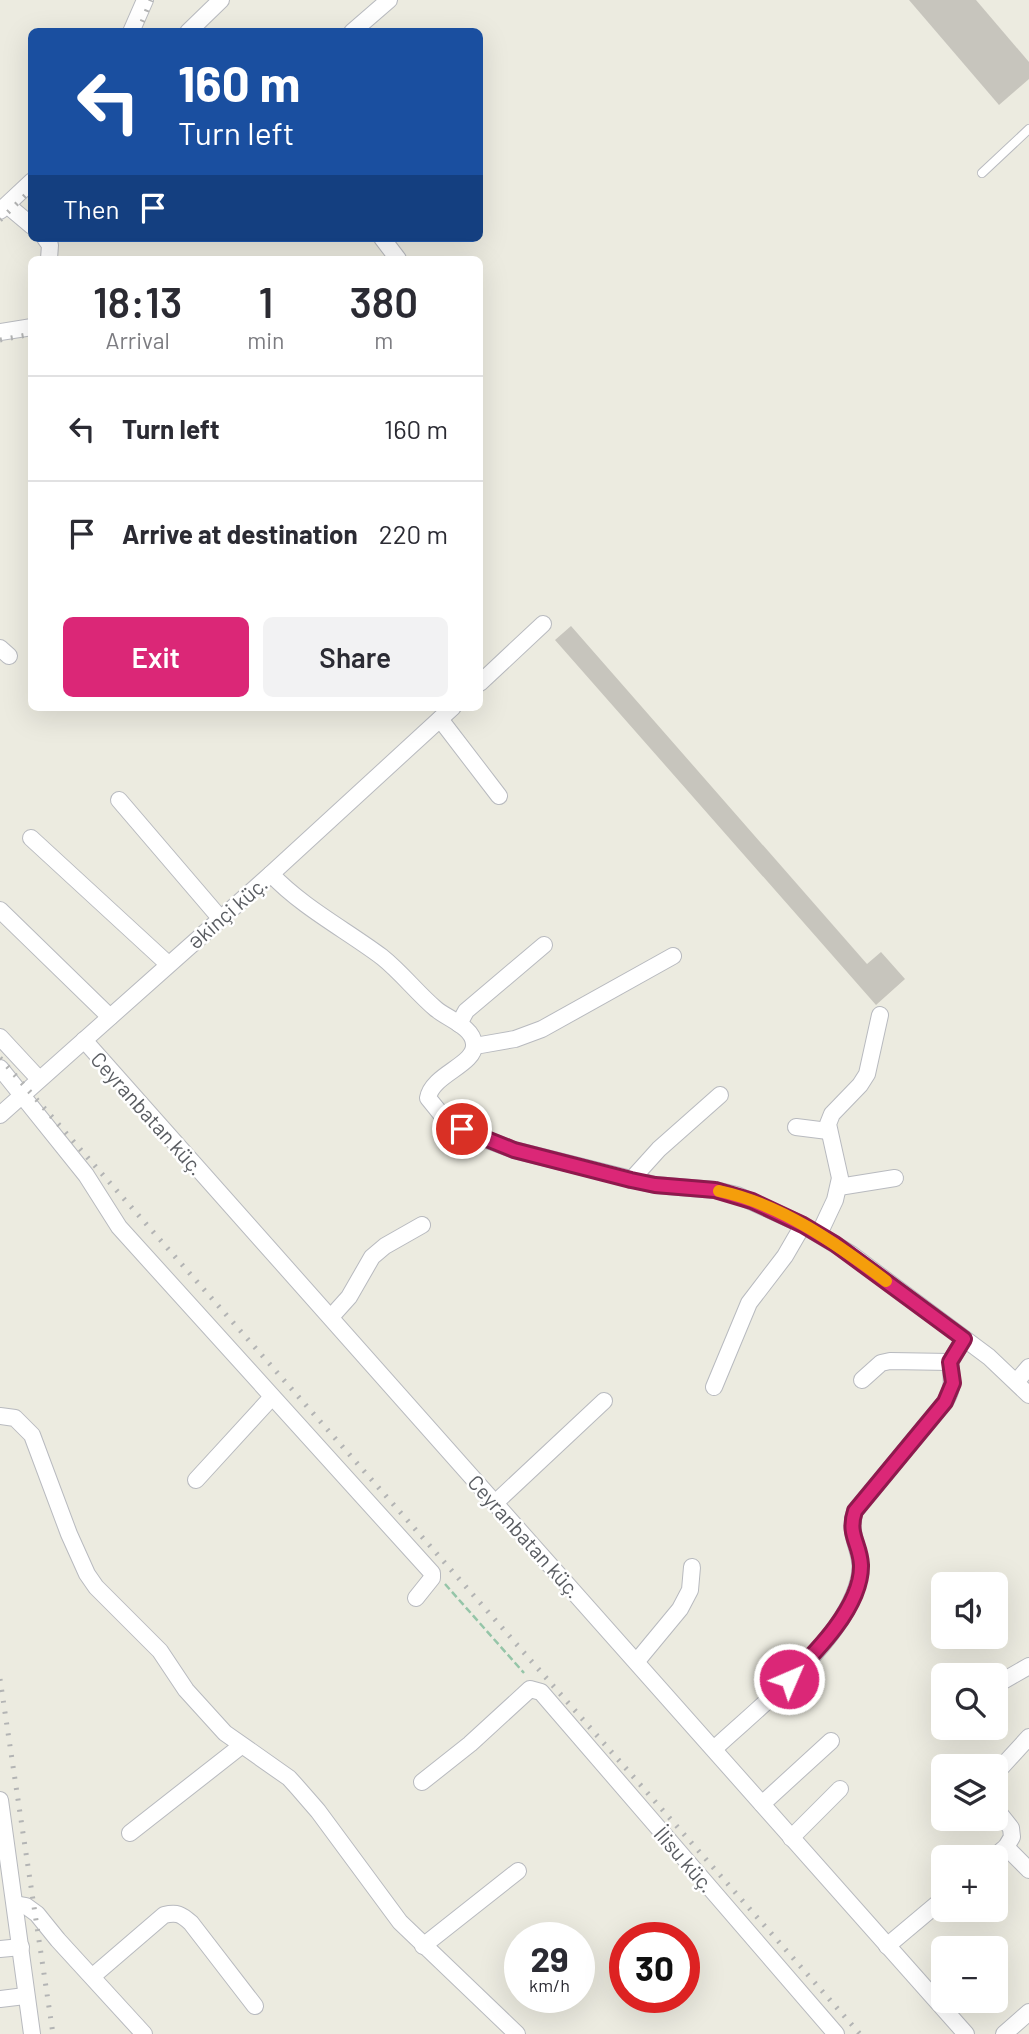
<!DOCTYPE html>
<html lang="en">
<head>
<meta charset="utf-8">
<style>
  :root { --surface:#fff; --page:#f2f2f3; --text:#2b2b33; --muted:#7c7c81; --line:#e1e1e2; --accent:#db2777 }
  body { margin:0; font-family:Barlow,sans-serif; background:var(--page); color:var(--text); height:100vh; display:flex; flex-direction:column; font-size:26px; white-space:nowrap }
  * { box-sizing:border-box; margin:0 }
  p { font-size:23px; color:var(--muted) }
  .icon { flex:none; width:38px; height:38px; fill:none; stroke:currentColor; stroke-width:2; stroke-linecap:round; stroke-linejoin:round }
  .map { position:relative; flex:1; overflow:hidden }
  .details { position:absolute; left:28px; top:256px; width:455px; height:455px; display:flex; flex-direction:column; background:var(--surface); border-radius:10px; box-shadow:0 7px 28px #0002 }
  .details>* { flex:none }
  .guide { position:absolute; left:28px; top:28px; width:455px; height:214px; border-radius:10px; box-shadow:0 7px 28px #0002; background:#1a4fa0; color:#fff; overflow:hidden }
  .buttons { position:absolute; left:931px; top:1572px; display:grid; gap:14px }
  .buttons a { display:grid; place-items:center; width:77px; height:77px; border-radius:10px; background:var(--surface); box-shadow:0 7px 28px #0002; font-size:35px }
  .speed { position:absolute; left:504px; top:1922px; display:flex; gap:14px; font-size:35px; font-weight:700; text-align:center }
  .speed>* { display:grid; place-content:center; width:91px; height:91px; border-radius:50%; background:var(--surface); box-shadow:0 7px 28px #0002; line-height:1 }
  .speed small { font-size:18px; font-weight:400 }
  .speed .limit { border:10px solid #d22; background:#fff; color:#111 }
  .pin { position:absolute; display:grid; place-items:center; width:60px; height:60px; color:#fff; margin:-30px; border:4px solid #fff; border-radius:50%; box-shadow:0 2px 7px #0007 }
  .me { position:absolute; width:77px; margin:-38px; rotate:45deg; stroke-linejoin:round; filter:drop-shadow(0 0 5px #0008) }
  .turn { display:flex; align-items:center; gap:24px; height:147px; padding:0 35px; font-size:32px }
  .turn .icon { width:91px; height:91px; stroke-width:2.5 }
  .turn b { display:block; font-size:49px; line-height:60px }
  .then { display:flex; align-items:center; height:66px; padding:0 35px; background:#0003; gap:14px; font-size:26px }
  .eta { display:flex; justify-content:space-evenly; align-items:center; height:119px; text-align:center }
  .eta b { font-size:42px; font-weight:600; line-height:49px }
  .button { display:flex; gap:14px; margin-top:auto; padding:14px 35px }
  .button a { flex:1; height:80px; border-radius:10px; background:var(--accent); color:#fff; font-size:28px; font-weight:600; line-height:80px; text-align:center }
  .button a+a { background:var(--page); color:var(--text) }
  ul { padding:0; list-style:none }
  li { display:flex; align-items:center; gap:21px; height:105px; padding:0 35px; border-top:2px solid var(--line) }
  li div { flex:1 }
  li b { display:block; font-size:26px }
  li em { font-style:normal }
  .map>svg:first-child { display:block }
  .building { fill:#c7c5bd }
  .lines { fill:none; stroke-linecap:round; stroke-linejoin:round }
  .service-casing { stroke:#b8babf; stroke-width:10 }
  .minor-casing { stroke:#b8babf; stroke-width:18 }
  .path { stroke:#95c5a8; stroke-width:2.5; stroke-dasharray:7 3.5; stroke-linecap:butt }
  .service { stroke:#fff; stroke-width:8 }
  .minor { stroke:#fff; stroke-width:16 }
  .rail { stroke:#b3b4b4; stroke-width:5; stroke-dasharray:2 9; stroke-linecap:butt }
  .route-casing { stroke:#8e194d; stroke-width:18 }
  .route { stroke:#db2777; stroke-width:12 }
  .slow { stroke:#f59e0b; stroke-width:12 }
  .labels { text-anchor:middle; dominant-baseline:central; stroke-width:5; stroke-linejoin:round; paint-order:stroke }
  .street-label { font-size:21px; fill:#595c61; stroke:#fff }
</style>
</head>
<body>
<div class="map">
<svg width="1029" height="2034" viewBox="0 0 1029 2034">
  <rect width="100%" height="100%" fill="#ecebe0"/>
  <g class="building">
    <path d="M909,0H976L1029,62V79L999,105Z"/>
    <path d="M571,626L867,964L881,952L905,979L876,1005L555,640Z"/>
  </g>
  <g class="lines">
    <defs>
      <path id="service" d="M982,173L1029,129"/>
      <g id="minor">
        <path d="M131,32L145,0"/>
        <path d="M188,32L221,0"/>
        <path d="M352,32L389,0"/>
        <path d="M7,205L32,226"/>
        <path d="M0,211L32,181"/>
        <path d="M45,238L50,245L49,259"/>
        <path d="M382,238L398,259"/>
        <path d="M0,332L32,327"/>
        <path d="M0,648L9,656"/>
        <path d="M480,683L543,624"/>
        <path d="M440,719L499,796"/>
        <path d="M119,800L220,918"/>
        <path d="M31,838L168,964"/>
        <path d="M271,874C302,907 346,930 382,957C402,973 417,993 436,1009C448,1019 473,1027 474,1044C476,1065 432,1074 428,1098L445,1119L485,1139L514,1150L655,1185L715,1190L737,1195L803,1225L851,1254L989,1357L1029,1395"/>
        <path d="M0,910L110,1017"/>
        <path d="M459,1024L466,1011L544,945"/>
        <path d="M0,1037L39,1079"/>
        <path d="M84,1040L966,2034"/>
        <path d="M475,1046L515,1039L542,1029L673,956"/>
        <path d="M0,1068L86,1175L119,1227L432,1573V1578L416,1598"/>
        <path d="M0,1115L271,874L453,707"/>
        <path d="M796,1127L828,1131"/>
        <path d="M631,1180L659,1149L720,1095"/>
        <path d="M839,1187L895,1178"/>
        <path d="M819,1234L835,1200L840,1178L828,1124L832,1114L860,1085L867,1074L880,1015"/>
        <path d="M331,1317L349,1297L372,1257L385,1246L422,1225"/>
        <path d="M862,1380L881,1363L890,1361L950,1362"/>
        <path d="M1016,1382L1029,1367"/>
        <path d="M714,1387L749,1303L785,1256L803,1225"/>
        <path d="M0,1416L15,1418L32,1435L69,1534L87,1574L96,1587L160,1651L186,1690L225,1733L289,1778L298,1788L318,1811L400,1922L517,2034"/>
        <path d="M196,1480L272,1397"/>
        <path d="M495,1503L604,1401"/>
        <path d="M637,1661L680,1609L690,1590L692,1567"/>
        <path d="M996,1685L1029,1666"/>
        <path d="M715,1748C760,1706 845,1641 859,1579C866,1553 846,1538 855,1511L945,1402C954,1388 952,1378 950,1362L964,1339"/>
        <path d="M996,1773L1029,1737"/>
        <path d="M422,1782L470,1744L530,1689L541,1692L836,2034"/>
        <path d="M0,1800L32,2034"/>
        <path d="M762,1804L831,1741"/>
        <path d="M130,1833L241,1746"/>
        <path d="M791,1838L840,1789"/>
        <path d="M1006,1847L1029,1870"/>
        <path d="M994,1857L1006,1847L1012,1837L1011,1828L996,1809"/>
        <path d="M15,1904L26,1906L37,1914L58,1940L144,2034"/>
        <path d="M423,1946L518,1871"/>
        <path d="M887,1946L943,1899"/>
        <path d="M0,1949L21,1947"/>
        <path d="M93,1976L164,1915C177,1912 181,1914 191,1923L255,2006"/>
        <path d="M0,1999L25,1996"/>
        <path d="M1004,2034L1029,2012"/>
      </g>
    </defs>
    <use href="#service" class="service-casing"/>
    <use href="#minor" class="minor-casing"/>
    <path class="path" d="M445,1584L524,1673"/>
    <use href="#service" class="service"/>
    <use href="#minor" class="minor"/>
    <g class="rail">
      <path d="M138,32L151,0"/>
      <path d="M0,220L32,189"/>
      <path d="M0,340L32,334"/>
      <path d="M0,1058L860,2034"/>
      <path d="M0,1679L53,2034"/>
    </g>
  </g>
  <g class="lines">
    <defs>
      <path id="route" d="M462,1129L514,1150L631,1180L655,1185L715,1190L752,1201L803,1225L835,1244L964,1339L950,1362L953,1383L945,1402L855,1511C847,1535 860,1543 861,1565C862,1606 816,1652 789,1679"/>
    </defs>
    <use href="#route" class="route-casing"/>
    <use href="#route" class="route"/>
    <path class="slow" d="M719,1191C781,1204 837,1244 886,1281"/>
  </g>
  <g class="labels">
    <g class="street-label">
      <text transform="translate(227 912) rotate(-41)">Əkinçi küç.</text>
      <text transform="translate(148 1113) rotate(48)">Ceyranbatan küç.</text>
      <text transform="translate(525 1536) rotate(48)">Ceyranbatan küç.</text>
      <text transform="translate(685 1859) rotate(49)">İlisu küç.</text>
    </g>
  </g>
</svg>
<div class="buttons">
<a><svg class="icon" aria-label="sound" viewBox="0 0 24 24"><path d="M4 9h4l5-4v14l-5-4H4zM17 9q2 3 0 6"/></svg></a>
<a><svg class="icon" aria-label="search" viewBox="0 0 24 24"><circle cx="10" cy="10" r="6"/><path d="M15 15l6 6"/></svg></a>
<a><svg class="icon" aria-label="layers" viewBox="0 0 24 24"><path d="M12 4l9 5-9 5-9-5zM3 14l9 5 9-5"/></svg></a>
<a>+</a>
<a>−</a>
</div>
<div class="speed"><div>29<small>km/h</small></div><div class="limit">30</div></div>
<div class="pin" style="left:462px;top:1129px;background:#d93025"><svg class="icon" aria-label="arrive" viewBox="0 0 24 24"><path d="M6 21V4h12l-3 4 3 4H6"/></svg></div>
<svg class="me" style="left:789px;top:1679px" viewBox="-20 -20 40 40"><circle r="17" fill="#db2777" stroke="#fff" stroke-width="3"/><path d="M0-11L8 9 0 5-8 9z" fill="#fff"/></svg>
<div class="guide">
<div class="turn"><svg class="icon" aria-label="left" viewBox="0 0 24 24"><path d="M17 20v-9H6M10 6l-5 5 5 5"/></svg><div><b>160 m</b>Turn left</div></div>
<div class="then">Then<svg class="icon" aria-label="arrive" viewBox="0 0 24 24"><path d="M6 21V4h12l-3 4 3 4H6"/></svg></div>
</div>
<section class="details">
<div class="eta">
<div><b>18:13</b><p>Arrival</p></div>
<div><b>1</b><p>min</p></div>
<div><b>380</b><p>m</p></div>
</div>
<ul>
<li><svg class="icon" aria-label="left" viewBox="0 0 24 24"><path d="M17 20v-9H6M10 6l-5 5 5 5"/></svg><div><b>Turn left</b></div><em>160 m</em></li>
<li><svg class="icon" aria-label="arrive" viewBox="0 0 24 24"><path d="M6 21V4h12l-3 4 3 4H6"/></svg><div><b>Arrive at destination</b></div><em>220 m</em></li>
</ul>
<div class="button"><a>Exit</a><a>Share</a></div>
</section>
</div>
</body>
</html>
